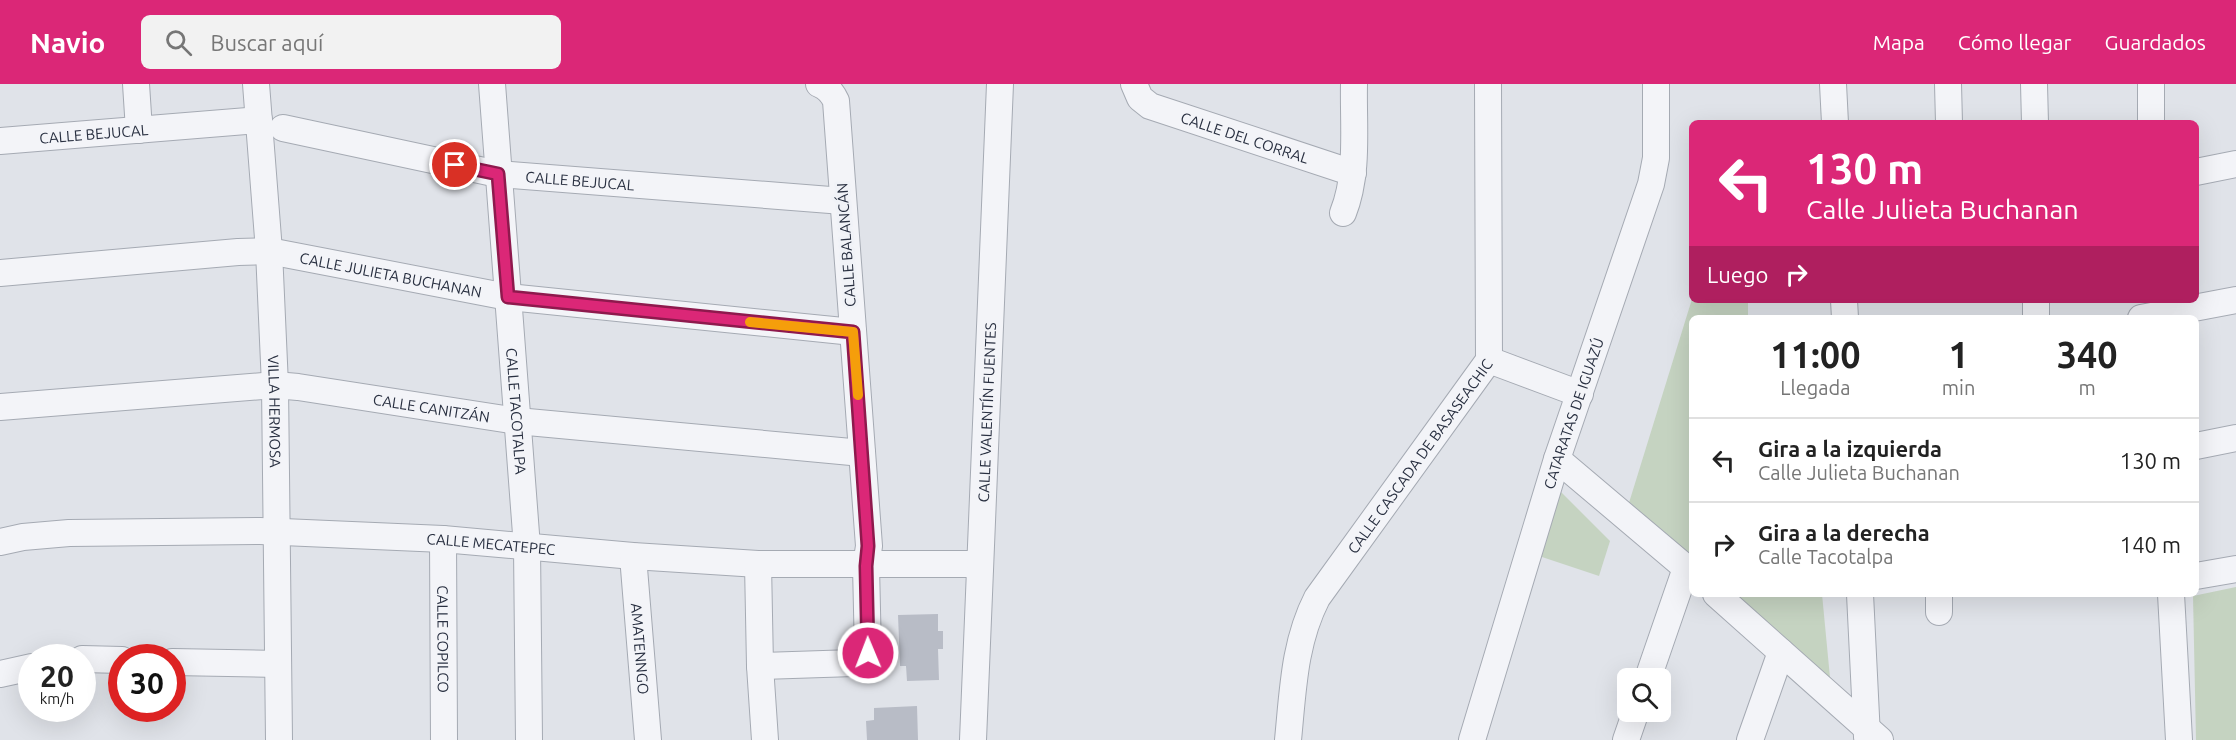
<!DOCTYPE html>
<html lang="es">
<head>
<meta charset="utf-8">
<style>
  :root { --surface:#fff; --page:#f2f2f2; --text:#222; --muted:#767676; --line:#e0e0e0; --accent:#db2777 }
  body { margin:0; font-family:Ubuntu,sans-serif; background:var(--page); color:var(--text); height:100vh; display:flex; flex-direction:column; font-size:22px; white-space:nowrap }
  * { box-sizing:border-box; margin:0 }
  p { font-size:20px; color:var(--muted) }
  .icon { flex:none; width:33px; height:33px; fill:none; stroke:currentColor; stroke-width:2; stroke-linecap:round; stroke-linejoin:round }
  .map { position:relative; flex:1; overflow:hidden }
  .side { position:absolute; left:1689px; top:231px; width:510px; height:282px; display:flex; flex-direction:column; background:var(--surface); border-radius:9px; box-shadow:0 6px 24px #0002 }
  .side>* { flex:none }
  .hud { position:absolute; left:1689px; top:36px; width:510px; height:183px; border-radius:9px; box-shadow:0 6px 24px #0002; background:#db2777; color:#fff; overflow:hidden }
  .fabs { position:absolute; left:1617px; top:584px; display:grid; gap:12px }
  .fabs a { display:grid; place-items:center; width:54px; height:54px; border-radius:9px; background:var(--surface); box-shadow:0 6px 24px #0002; font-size:30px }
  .speed { position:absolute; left:18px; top:560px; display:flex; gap:12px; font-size:30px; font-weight:700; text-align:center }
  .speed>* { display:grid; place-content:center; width:78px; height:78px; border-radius:50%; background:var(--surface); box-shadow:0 6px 24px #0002; line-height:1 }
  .speed small { font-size:15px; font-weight:400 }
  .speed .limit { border:9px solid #d22; background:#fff; color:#111 }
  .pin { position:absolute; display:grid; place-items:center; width:51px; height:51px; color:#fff; margin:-26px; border:3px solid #fff; border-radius:50%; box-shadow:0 2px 6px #0007 }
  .me { position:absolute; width:66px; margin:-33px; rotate:359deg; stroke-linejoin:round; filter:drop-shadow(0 0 4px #0008) }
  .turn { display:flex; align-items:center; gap:21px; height:126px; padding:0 18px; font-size:27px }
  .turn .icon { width:78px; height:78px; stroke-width:2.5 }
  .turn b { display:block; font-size:42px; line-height:51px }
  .then { display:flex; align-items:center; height:57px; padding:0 18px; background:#0003; gap:12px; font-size:22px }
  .eta { display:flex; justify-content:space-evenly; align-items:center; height:102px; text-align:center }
  .eta b { font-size:36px; font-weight:700; line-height:42px }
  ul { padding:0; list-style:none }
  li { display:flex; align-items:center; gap:18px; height:84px; padding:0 18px; border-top:2px solid var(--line) }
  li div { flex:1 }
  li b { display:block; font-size:22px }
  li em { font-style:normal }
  header { display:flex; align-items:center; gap:36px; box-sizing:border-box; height:84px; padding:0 30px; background:var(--accent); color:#fff }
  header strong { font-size:28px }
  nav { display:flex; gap:33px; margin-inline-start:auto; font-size:21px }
  .search { width:420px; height:54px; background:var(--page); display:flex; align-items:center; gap:15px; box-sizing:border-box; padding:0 21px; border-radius:9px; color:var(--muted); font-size:22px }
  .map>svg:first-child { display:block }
  .green { fill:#c5d3c1 }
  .building { fill:#b8bcc6 }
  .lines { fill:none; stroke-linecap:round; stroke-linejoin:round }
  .minor-casing { stroke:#a5aab3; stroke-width:28 }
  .minor { stroke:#f3f4f8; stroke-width:26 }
  .route-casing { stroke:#8e194d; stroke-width:15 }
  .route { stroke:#db2777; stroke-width:10 }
  .slow { stroke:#f59e0b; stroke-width:10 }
  .labels { text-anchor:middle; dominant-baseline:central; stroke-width:6; stroke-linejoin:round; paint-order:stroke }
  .street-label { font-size:15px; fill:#293041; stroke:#f0f2f7 }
</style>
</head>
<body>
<header>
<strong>Navio</strong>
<div class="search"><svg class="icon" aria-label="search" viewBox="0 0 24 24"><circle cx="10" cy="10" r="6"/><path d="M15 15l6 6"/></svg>Buscar aquí</div>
<nav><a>Mapa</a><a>Cómo llegar</a><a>Guardados</a></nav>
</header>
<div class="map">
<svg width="2236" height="656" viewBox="0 0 2236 656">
  <rect width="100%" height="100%" fill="#e0e3e9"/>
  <g class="green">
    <path d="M1692,215L1748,216V234H1692V479L1628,422Z"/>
    <path d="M1558,405L1610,457L1599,492L1536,471Z"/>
    <path d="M2236,503V656H2196L2193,512Z"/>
    <path d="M1726,510H1822L1831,604Z"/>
  </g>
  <g class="building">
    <path d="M938,530V547H943V565H938L939,596L907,597L906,582H900L898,531Z"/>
    <path d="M917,622L918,656H867L866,637L874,636V624Z"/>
  </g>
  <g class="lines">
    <defs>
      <g id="minor">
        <path d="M136,0L139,46"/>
        <path id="s1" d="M256,0L269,167L275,301L279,656"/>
        <path id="s2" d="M492,0L527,463L529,656"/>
        <path id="s3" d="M1134,0L1140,14L1150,22L1353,89"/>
        <path d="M1833,0L1835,39"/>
        <path d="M1948,0L1949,39"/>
        <path d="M2034,0L2035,39"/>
        <path d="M2151,0V39"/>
        <path id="s4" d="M283,44L498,90L843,117"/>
        <path id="s5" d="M0,57L259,36"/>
        <path d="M2196,88L2236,80"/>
        <path d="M1343,129C1359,89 1353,42 1354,0"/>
        <path id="s6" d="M0,189L238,168L269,167L508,213L853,248"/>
        <path d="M1844,216L1845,234"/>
        <path d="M2036,216V234"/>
        <path d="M2141,234L2236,216"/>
        <path d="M1489,276L1580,310"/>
        <path id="s7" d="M0,323L275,301L298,303L517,337L862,369"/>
        <path d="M2196,362L2236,354"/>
        <path d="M1557,375L1692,489"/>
        <path id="s8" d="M443,455L444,656"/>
        <path id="s9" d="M0,458L23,453L69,449L260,447L443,455L633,472L758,480H968L980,484"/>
        <path id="s10" d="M633,472L648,656"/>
        <path d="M758,480L760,582L765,656"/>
        <path d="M2196,492L2236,485"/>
        <path d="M1716,510L1880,656"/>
        <path d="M1860,510L1867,653"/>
        <path d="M1939,510V528"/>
        <path d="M2171,510L2179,656"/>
        <path d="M82,575L122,576"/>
        <path d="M172,578L278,580"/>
        <path d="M760,582L854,579L864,576L868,569L866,482L869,462L836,17C832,8 827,3 819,0"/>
        <path d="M0,590L32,583"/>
        <path d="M1648,594L1686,484"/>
        <path id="s11" d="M973,656L1000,0"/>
        <path id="s12" d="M1288,656C1293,606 1294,559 1317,514L1489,276L1488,0"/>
        <path id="s13" d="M1472,656L1557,375L1651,100L1656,74V0"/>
        <path d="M1626,656L1636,627"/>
        <path d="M1750,656L1781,568"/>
      </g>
    </defs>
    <use href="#minor" class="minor-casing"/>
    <use href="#minor" class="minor"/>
  </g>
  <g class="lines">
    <defs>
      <path id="route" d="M455,81L498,90L508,213L853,248L868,462L866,482L868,569"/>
    </defs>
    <use href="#route" class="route-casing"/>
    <use href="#route" class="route"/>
    <path class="slow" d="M750,238L853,248L858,311"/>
  </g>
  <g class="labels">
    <g class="street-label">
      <text stroke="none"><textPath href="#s5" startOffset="94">CALLE BEJUCAL</textPath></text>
      <text stroke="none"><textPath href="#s3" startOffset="128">CALLE DEL CORRAL</textPath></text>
      <text stroke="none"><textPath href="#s4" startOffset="302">CALLE BEJUCAL</textPath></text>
      <text transform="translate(846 161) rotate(-94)">CALLE BALANCÁN</text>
      <text stroke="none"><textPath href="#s6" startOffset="394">CALLE JULIETA BUCHANAN</textPath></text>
      <text stroke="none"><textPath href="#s7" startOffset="434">CALLE CANITZÁN</textPath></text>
      <text stroke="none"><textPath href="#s1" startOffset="328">VILLA HERMOSA</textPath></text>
      <text stroke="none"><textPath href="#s2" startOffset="328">CALLE TACOTALPA</textPath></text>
      <text stroke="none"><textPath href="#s11" startOffset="328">CALLE VALENTÍN FUENTES</textPath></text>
      <text stroke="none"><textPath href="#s13" startOffset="342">CATARATAS DE IGUAZÚ</textPath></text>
      <text stroke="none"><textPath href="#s12" startOffset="321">CALLE CASCADA DE BASASEACHIC</textPath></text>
      <text stroke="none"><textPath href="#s9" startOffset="492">CALLE MECATEPEC</textPath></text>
      <text stroke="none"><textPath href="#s8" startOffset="100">CALLE COPILCO</textPath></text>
      <text stroke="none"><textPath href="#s10" startOffset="93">AMATENNGO</textPath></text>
    </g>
  </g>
</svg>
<div class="fabs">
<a><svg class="icon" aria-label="search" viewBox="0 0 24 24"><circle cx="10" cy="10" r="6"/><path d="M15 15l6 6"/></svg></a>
</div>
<div class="speed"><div>20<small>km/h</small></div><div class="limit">30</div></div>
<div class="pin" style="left:455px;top:81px;background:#d93025"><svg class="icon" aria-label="arrive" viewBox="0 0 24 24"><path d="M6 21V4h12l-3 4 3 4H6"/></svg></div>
<svg class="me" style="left:868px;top:569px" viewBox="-20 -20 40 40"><circle r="17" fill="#db2777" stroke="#fff" stroke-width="3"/><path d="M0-11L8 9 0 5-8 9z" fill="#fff"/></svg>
<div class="hud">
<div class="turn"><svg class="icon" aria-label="left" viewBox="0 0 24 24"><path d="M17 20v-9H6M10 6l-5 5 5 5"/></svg><div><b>130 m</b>Calle Julieta Buchanan</div></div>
<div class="then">Luego<svg class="icon" aria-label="right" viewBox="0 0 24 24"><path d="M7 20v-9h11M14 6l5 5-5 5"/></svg></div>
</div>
<section class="side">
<div class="eta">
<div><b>11:00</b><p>Llegada</p></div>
<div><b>1</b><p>min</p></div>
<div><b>340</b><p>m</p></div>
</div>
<ul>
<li><svg class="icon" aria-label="left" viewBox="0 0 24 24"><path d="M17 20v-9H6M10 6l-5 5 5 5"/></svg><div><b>Gira a la izquierda</b><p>Calle Julieta Buchanan</p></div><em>130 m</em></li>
<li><svg class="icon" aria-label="right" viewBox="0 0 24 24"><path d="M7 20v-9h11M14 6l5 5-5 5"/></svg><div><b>Gira a la derecha</b><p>Calle Tacotalpa</p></div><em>140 m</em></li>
</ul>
</section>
</div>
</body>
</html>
